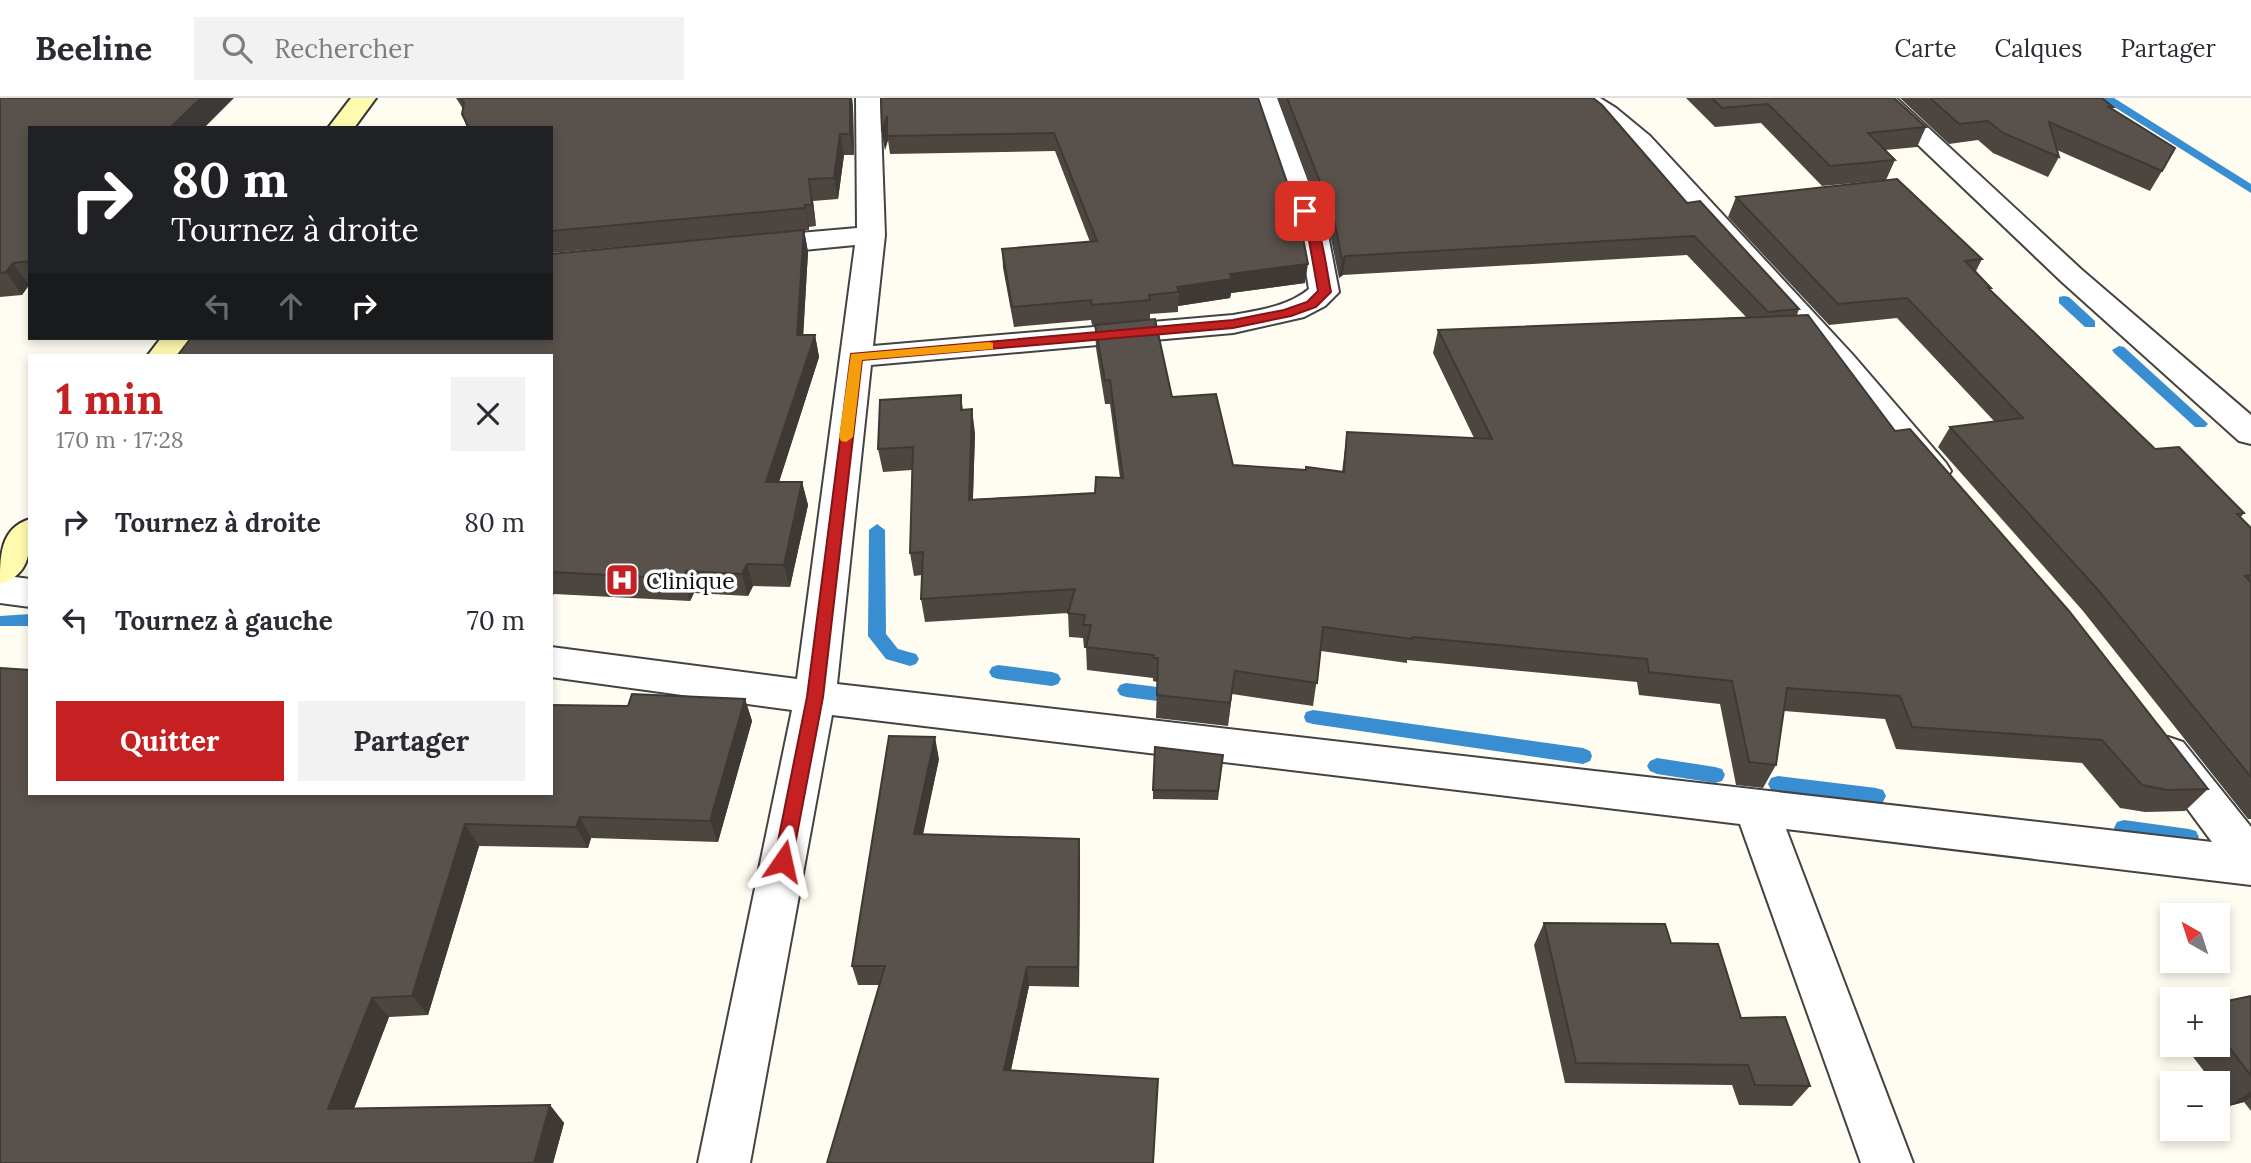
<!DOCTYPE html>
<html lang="fr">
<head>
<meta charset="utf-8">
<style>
  :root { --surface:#fff; --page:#f2f2f3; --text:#2b2b33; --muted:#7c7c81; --line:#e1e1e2; --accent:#c62122 }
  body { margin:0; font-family:Lora,serif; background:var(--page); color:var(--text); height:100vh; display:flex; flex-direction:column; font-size:26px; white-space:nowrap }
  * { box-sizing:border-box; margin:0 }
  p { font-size:23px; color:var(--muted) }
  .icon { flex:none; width:38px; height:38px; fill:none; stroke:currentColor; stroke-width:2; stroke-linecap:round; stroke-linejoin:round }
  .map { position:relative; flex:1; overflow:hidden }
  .details { position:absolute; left:28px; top:256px; width:525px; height:441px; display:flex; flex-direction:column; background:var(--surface); border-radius:0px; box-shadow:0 4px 10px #0003 }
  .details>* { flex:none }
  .banner { position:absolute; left:28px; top:28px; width:525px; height:214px; border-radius:0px; box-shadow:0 4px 10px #0003; background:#202124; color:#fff; overflow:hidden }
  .needle { width:46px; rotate:321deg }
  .buttons { position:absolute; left:2160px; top:805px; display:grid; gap:14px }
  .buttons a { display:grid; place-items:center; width:70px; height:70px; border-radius:0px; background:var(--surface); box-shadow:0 4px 10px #0003; font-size:35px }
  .pin { position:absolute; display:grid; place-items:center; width:60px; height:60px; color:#fff; margin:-30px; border-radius:14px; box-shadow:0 4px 10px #0006 }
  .me { position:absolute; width:77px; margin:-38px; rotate:11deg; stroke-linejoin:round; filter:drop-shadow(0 0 5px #0008) }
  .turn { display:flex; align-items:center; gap:24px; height:147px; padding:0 28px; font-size:32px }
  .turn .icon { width:91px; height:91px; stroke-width:2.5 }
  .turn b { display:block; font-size:49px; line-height:60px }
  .lanes { display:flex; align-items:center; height:66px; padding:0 28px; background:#0003; justify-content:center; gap:35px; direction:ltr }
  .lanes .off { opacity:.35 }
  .round { display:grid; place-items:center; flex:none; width:74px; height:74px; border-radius:0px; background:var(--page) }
  .headline { display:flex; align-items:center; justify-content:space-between; height:119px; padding:0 28px }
  h1 { font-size:42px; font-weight:700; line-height:52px; color:var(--accent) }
  .action { display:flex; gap:14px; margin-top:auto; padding:14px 28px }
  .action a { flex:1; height:80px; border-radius:0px; background:var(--accent); color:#fff; font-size:28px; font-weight:700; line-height:80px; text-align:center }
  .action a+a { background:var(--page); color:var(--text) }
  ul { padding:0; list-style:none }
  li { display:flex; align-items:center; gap:21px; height:98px; padding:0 28px }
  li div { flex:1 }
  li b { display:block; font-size:26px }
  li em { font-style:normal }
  header { display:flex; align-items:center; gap:42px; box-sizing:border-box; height:98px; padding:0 35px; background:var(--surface); border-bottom:2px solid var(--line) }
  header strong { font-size:33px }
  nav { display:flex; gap:38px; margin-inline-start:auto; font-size:24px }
  .search { width:490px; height:63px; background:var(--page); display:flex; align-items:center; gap:18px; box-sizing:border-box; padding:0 24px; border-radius:0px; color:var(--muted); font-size:26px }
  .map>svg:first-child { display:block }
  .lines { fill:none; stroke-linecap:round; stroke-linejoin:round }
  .stream { fill:#398ed2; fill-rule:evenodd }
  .street-casing { stroke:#434343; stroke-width:4 }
  .secondary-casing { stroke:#323232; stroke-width:4 }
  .street { fill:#fff; fill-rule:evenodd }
  .secondary { fill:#fffaad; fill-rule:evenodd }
  .wall { fill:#4d4640 }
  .shaded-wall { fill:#3e3934 }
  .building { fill:#59514b; stroke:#3e3934; stroke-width:2 }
  .route { fill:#c62122; stroke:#811516; stroke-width:2 }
  .slow { fill:#f59e0b }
  .labels { text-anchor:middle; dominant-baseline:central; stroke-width:7; stroke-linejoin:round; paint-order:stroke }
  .poi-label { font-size:23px; fill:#101010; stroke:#fff; text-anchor:start }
</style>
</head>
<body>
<header>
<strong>Beeline</strong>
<div class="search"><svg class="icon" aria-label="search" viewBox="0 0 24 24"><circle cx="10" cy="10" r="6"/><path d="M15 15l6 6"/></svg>Rechercher</div>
<nav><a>Carte</a><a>Calques</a><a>Partager</a></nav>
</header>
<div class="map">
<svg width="2251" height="1065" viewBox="0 0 2251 1065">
  <rect width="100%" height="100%" fill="#fffdf2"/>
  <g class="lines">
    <g class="stream">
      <path d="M2100,0H2114L2251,86V95Z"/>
      <path d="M2064,198L2069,199L2095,223V229H2085L2059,205V199Z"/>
      <path d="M2119,248L2124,249L2205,323L2208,326L2205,329H2195L2114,255L2112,252Z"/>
      <path d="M877,426L885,432L886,536L898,551L916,556L919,561L916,566L910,568L886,561L868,538L869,432Z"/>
      <path d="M30,516V528H0V518Z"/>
      <path d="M998,567L1052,574L1058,576L1061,581L1058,586L1052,588L998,581L992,579L989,574L992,569Z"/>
      <path d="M1126,585L1173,591L1179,593L1182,598L1179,603L1173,605L1126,599L1120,597L1117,592L1120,587Z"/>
      <path d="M1313,612L1583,650L1590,653L1592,658L1590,663L1583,666L1313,626L1306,624L1304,619L1306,614Z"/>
      <path d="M1657,660L1715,669L1722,671L1725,677L1722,683L1715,685L1657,676L1650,673L1647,668L1650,663Z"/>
      <path d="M1778,678L1876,690L1883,692L1886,698L1883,704L1876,706L1778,694L1771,692L1768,686L1771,680Z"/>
      <path d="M2124,722L2189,731L2196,733L2199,739L2196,745L2189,747L2124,738L2117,736L2114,730L2117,724Z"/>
    </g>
    <defs>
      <g id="street">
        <path d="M856,0H880L885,137L873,248L1233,217C1259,212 1287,209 1309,191L1300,137L1253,0H1277L1328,137L1339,194L1325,208L1304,219L1233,235L871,267L837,586L2212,744L2147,656L2153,644L2168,639L2183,644L2251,729V787L1786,731L1913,1065H1861L1740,726L832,617L750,1065H698L792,612L551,579V549L797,581L855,147L752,157L742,154L738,148L742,142L752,139L857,130Z"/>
        <path d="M1570,0H1600L1616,10L1650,38L1852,256L1946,365L1951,373L1946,381L1934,384L1922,381L1830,270L1632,50Z"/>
        <path d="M1869,0H1896L2082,172L2251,317V346L2239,343L2062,184Z"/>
        <path d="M0,477L30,481V509L0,505Z"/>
      </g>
      <g id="secondary">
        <path d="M351,0H376L354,30H328Z"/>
        <path d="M161,240H193L180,257H148Z"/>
        <path d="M30,421C30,449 33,476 0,486C0,458 0,430 30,421Z"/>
      </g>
    </defs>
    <use href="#street" class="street-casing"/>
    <use href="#secondary" class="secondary-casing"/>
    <use href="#street" class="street"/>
    <use href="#secondary" class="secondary"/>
  </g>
  <g class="wall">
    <path d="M0,0L30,30V187H29L22,197L0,199Z"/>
    <path d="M456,0H852L853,10L854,57H844L838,101L813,103L816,128L809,129V132L551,155V30H467L462,16L463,11Z"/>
    <path d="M1258,0L1305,185L1231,195L1230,200L1178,208V214L1150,216V222L1092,227L1091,222L1014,229L1003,170L1002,151L1090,144L1055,53L890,56L888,42L885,52L882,34Z"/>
    <path d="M1278,0H1593L1687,105L1799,211L1797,217L1895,333L2208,691L2185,713L2145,714L2120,710L2082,665L1896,651L1885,621L1784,613L1776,667L1763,690L1736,687L1720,606L1639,597L1637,584L1407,562V565L1321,553L1313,608L1232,596L1228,628L1156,620L1157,584L1153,583V580L1087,572L1086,550H1084L1083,540L1069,539L1068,515L925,524L921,501L922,477L914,478L910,455L912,372L883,374L878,351L961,297L963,312L975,335L973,401L1095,395L1120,380L1110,306H1105L1096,250L1095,227L1172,299L1233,367L1342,374L1347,334L1474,340L1433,255L1438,232L1746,219L1687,157L1343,177L1339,180L1330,136Z"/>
    <path d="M1686,0H1894L1926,29L1917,49L1885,52L1895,62L1886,82L1822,88L1761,25L1715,29Z"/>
    <path d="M1900,0H2102L2113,9L2112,11L2162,73L2150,93L2057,52L2059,59L2048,79L1993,55L1978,42L1949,46Z"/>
    <path d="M1736,99L1982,161L1976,173L1991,190L1990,192L2155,351L2244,415L2241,419L2251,430V721H2248L2083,513L1938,349L1950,329L1994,323L1897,220L1829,227L1728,119Z"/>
    <path d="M804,132L808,154L803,237H815L819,259L779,384H802L808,407L790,489L753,488L748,498L694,495L690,503L554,496L551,500V257Z"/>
    <path d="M745,601L752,623L718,744L591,740L588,750L479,748L428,917L389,919L354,1010L550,1007L564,1025L553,1065H0L30,695L628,608Z"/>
    <path d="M1223,657L1218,702L1153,701V692Z"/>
    <path d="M939,661L923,737L1079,741L1080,762L1079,889L1029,888L1011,972L880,887H858L852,868Z"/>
    <path d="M1544,825L1671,845L1741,920L1810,988L1792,1008L1739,1007L1732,987L1565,985L1534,847Z"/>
    <path d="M2251,898V1013L2244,1004L2229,1008L2217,991V985H2213L2184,947H2217V905Z"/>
  </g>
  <g class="shaded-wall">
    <path d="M201,0H234L204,30H170Z"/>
    <path d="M850,0H852L853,10L854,57L850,36Z"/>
    <path d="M887,18L888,42L885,52L882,34Z"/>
    <path d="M840,36L844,57L838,101L834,80Z"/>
    <path d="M809,81L813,103L816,128L812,107Z"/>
    <path d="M805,107L809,129V132L805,110Z"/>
    <path d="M804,132L808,154L802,259L797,237Z"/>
    <path d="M1346,158L1343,177L1339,180L1342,161Z"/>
    <path d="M13,165L29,187L22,197L6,174Z"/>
    <path d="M1308,166L1305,185L1231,195L1230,200L1178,208L1179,194L1177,189L1230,176Z"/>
    <path d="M815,237L819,259L772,406L766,384Z"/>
    <path d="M972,311L975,335L972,425L969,402Z"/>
    <path d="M802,384L808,407L790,489L784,467Z"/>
    <path d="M747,466L753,488L748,498L742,476Z"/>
    <path d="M686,473L694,495L690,503L683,481Z"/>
    <path d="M1235,573L1232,596L1228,628L1230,605Z"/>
    <path d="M745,601L752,623L718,744L710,723Z"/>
    <path d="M935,639L939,661L918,757L914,736Z"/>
    <path d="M580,719L591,740L588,750L576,729Z"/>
    <path d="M465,726L479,748L428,917L412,898Z"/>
    <path d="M1079,741L1080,762L1079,889L1078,869Z"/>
    <path d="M1027,869L1029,888L1007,990L1004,972Z"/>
    <path d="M372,900L389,919L347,1029L328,1011Z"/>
    <path d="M2251,993V999L2244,1004L2229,1008Z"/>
    <path d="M550,1007L564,1025L553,1065H534Z"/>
  </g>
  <g class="building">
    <path d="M0,0H201L170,30H30V163L13,165L6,174L0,175Z"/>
    <path d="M461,0H850V36H840L834,80L809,81L812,107H805V110L551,133V30H469L462,16L464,5Z"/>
    <path d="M881,0H1258L1299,119L1308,166L1230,176L1232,181L1177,189L1179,194L1149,197L1150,202L1092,207L1091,202L1012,209L1002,151L1097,143L1054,35L887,38V18L882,34Z"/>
    <path d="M1287,0H1593L1602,7L1687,105L1700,103L1799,211L1768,214L1694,138L1346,158L1342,161L1333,117Z"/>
    <path d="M1712,0H1894L1926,29L1868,35L1895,62L1830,68L1768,6L1722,10Z"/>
    <path d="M1930,0H2102L2113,9H2109L2175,50L2162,73L2049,24L2059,59L2003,35L1988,23L1959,26Z"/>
    <path d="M1897,81L1982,161L1965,163L1991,190H1988L2155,351L2179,349L2244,415L2237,416L2251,430V477L2245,478L2251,484V679L2099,493L1950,329L2023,320L1907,200L1838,206L1736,99Z"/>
    <path d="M804,132L797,237H815L766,384H802L784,467L747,466L742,476L686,473L683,481L551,474V257H178L191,240H551V156Z"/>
    <path d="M1808,217L1895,333L1910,331L2069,513L2208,691L2167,692L2142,687L2102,642L1912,629L1900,598L1787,590L1776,667L1749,664L1732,583L1649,574L1647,561L1413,539L1412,541L1323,529L1317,585L1235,573L1230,605L1157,597L1158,560H1153L1154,557L1086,549L1091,527H1083L1085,517L1068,515L1075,491L921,501L923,454L910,455L913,349L878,351L880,302L961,297V312L972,311L969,402L1095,395L1096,379L1123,380L1110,282L1105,283L1095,227L1155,221L1172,299L1216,296L1233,367L1306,372V369L1344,374L1347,334L1492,341L1438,232Z"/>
    <path d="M0,570L30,572V695H551V607L628,608L632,596L745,601L710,723L580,719L576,729L465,726L412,898L372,900L328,1011L550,1007L534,1065H0Z"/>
    <path d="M889,638L935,639L914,736L1079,741L1078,869H1027L1004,972L1158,981L1153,1065H827L885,868H852Z"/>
    <path d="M1155,649L1223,657L1218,693L1153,692Z"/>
    <path d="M1544,825L1665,826L1671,845L1718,846L1741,920L1785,919L1810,988L1755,987L1748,967L1576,965Z"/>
    <path d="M2251,898V978L2217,933V905Z"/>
  </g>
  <path class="route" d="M1305,110C1321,117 1327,176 1331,194L1316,209L1291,218L1233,230L862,262L823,599L792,763L789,769L783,771L776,769L774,763L807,599L851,256L1233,222L1284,212L1307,204L1318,193L1308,137L1299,113Z"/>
  <path class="slow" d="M989,244L993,245V251L862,262L853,339L846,344L841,343L839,339L851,256Z"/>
  <defs>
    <symbol id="hospital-square" viewBox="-11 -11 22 22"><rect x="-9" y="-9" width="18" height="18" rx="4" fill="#c62122" stroke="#fff"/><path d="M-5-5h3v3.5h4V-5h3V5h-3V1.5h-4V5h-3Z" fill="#fff"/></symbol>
  </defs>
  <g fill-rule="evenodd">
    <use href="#hospital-square" x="603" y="463" width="38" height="38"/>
  </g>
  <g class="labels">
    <g class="poi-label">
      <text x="646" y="482">Clinique</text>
    </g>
  </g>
</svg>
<div class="buttons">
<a><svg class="needle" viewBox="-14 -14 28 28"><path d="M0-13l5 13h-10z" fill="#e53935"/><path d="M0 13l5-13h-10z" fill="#7c7c81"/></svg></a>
<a>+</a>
<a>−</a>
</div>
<div class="pin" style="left:1305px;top:113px;background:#d93025"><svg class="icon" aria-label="arrive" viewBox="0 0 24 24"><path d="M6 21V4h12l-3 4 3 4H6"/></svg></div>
<svg class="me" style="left:783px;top:763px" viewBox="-20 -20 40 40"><path d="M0-17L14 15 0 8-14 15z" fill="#c62122" stroke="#fff" stroke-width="4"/></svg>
<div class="banner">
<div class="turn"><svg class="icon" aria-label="right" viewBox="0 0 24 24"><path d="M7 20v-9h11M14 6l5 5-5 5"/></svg><div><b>80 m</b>Tournez à droite</div></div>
<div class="lanes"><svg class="icon off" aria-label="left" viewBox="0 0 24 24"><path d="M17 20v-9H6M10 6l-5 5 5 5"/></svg><svg class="icon off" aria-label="ahead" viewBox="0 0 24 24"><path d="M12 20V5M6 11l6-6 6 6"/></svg><svg class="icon" aria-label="right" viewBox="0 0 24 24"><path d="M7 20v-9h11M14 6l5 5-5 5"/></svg></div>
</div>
<section class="details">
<div class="headline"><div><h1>1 min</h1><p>170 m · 17:28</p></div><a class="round"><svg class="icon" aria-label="close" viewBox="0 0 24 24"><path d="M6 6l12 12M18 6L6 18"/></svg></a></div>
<ul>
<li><svg class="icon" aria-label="right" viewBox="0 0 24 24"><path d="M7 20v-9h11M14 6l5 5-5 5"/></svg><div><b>Tournez à droite</b></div><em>80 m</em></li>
<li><svg class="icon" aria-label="left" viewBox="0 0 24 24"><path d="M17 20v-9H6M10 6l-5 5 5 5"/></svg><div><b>Tournez à gauche</b></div><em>70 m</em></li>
</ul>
<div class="action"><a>Quitter</a><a>Partager</a></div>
</section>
</div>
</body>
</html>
